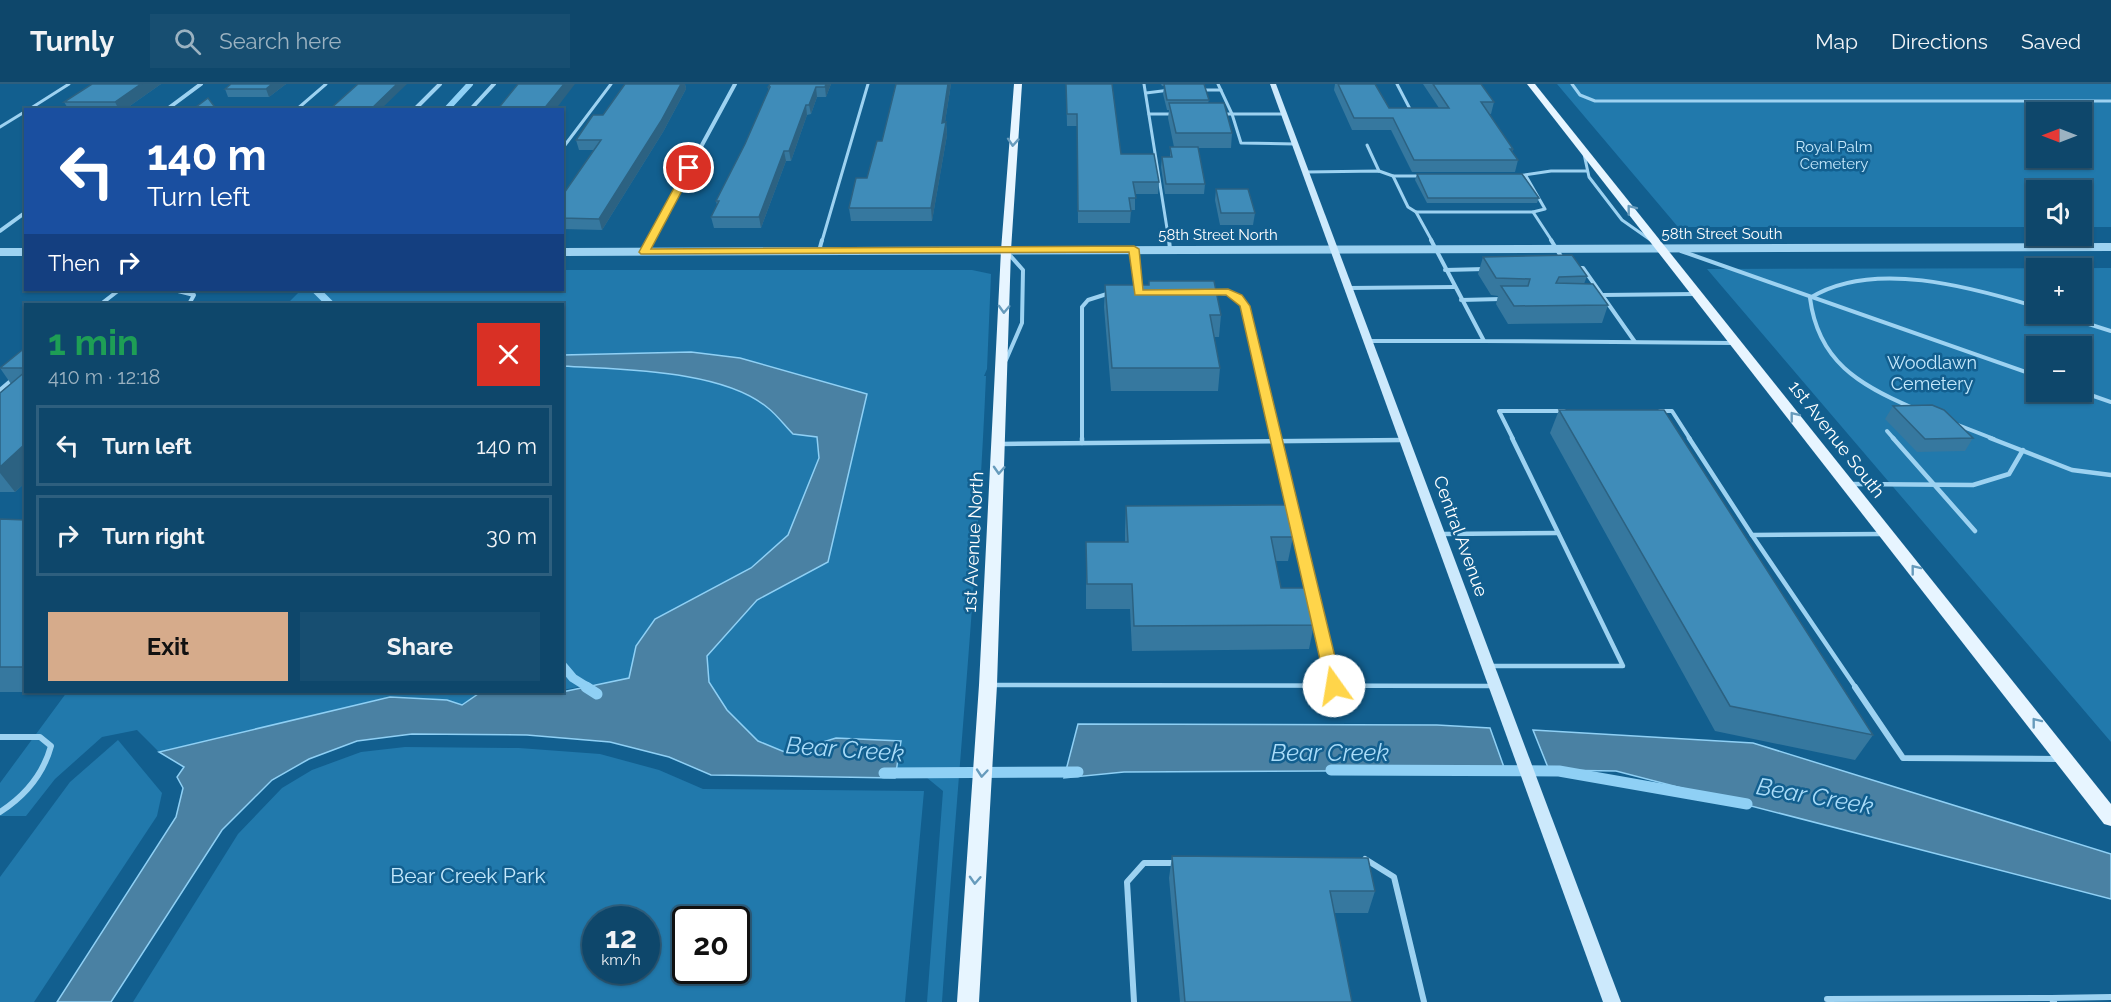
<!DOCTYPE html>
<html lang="en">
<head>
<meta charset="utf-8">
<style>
  :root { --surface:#0e476b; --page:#174e71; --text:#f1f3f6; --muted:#9bb2c1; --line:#2e5f7e; --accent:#d6ab8b }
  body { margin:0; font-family:Raleway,sans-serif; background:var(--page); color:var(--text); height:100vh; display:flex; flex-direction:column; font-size:22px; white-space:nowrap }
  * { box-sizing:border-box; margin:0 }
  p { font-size:20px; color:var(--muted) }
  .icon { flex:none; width:33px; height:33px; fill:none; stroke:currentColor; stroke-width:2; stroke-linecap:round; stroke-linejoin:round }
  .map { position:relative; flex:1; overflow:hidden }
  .details { position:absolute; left:24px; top:219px; width:540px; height:390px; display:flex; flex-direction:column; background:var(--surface); border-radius:0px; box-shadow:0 2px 4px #0004,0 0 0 2px var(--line) }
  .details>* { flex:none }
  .hud { position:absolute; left:24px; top:24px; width:540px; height:183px; border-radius:0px; box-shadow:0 2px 4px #0004,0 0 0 2px var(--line); background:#1a4fa0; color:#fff; overflow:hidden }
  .needle { width:39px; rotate:270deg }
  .tools { position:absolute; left:2026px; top:18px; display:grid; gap:12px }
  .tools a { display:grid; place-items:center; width:66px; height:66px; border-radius:0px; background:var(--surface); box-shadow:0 2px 4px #0004,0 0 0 2px var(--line); font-size:30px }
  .speed { position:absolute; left:582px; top:822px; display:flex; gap:12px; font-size:30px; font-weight:700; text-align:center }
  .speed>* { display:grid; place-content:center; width:78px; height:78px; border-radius:50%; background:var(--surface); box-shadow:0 2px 4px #0004,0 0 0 2px var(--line); line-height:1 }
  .speed small { font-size:15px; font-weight:400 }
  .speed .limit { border:3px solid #111; border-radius:9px; background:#fff; color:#111 }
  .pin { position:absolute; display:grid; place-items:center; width:51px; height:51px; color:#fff; margin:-26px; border:3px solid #fff; border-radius:50%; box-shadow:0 2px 6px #0007 }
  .me { position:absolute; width:66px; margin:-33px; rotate:347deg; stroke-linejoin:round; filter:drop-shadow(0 0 4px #0008) }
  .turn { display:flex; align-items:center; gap:21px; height:126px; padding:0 24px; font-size:27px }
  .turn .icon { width:78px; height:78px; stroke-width:2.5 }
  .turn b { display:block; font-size:42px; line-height:51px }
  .then { display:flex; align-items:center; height:57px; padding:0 24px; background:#0003; gap:12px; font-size:22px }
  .round { display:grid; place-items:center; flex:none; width:63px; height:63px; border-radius:0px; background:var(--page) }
  .overview { display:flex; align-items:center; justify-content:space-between; height:102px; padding:0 24px }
  h1 { font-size:36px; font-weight:700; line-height:45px; color:#1e9e55 }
  .cta { display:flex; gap:12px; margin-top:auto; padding:12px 24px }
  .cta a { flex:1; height:69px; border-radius:0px; background:var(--accent); color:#111; font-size:24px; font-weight:700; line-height:69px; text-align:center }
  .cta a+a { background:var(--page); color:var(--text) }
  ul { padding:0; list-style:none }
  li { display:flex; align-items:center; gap:18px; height:81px; margin:0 12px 9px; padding:0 12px; border:3px solid var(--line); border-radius:0px }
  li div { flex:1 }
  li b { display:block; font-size:22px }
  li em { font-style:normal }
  header { display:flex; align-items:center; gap:36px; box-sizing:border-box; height:84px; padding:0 30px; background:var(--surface); border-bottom:2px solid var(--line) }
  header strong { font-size:28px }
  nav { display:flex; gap:33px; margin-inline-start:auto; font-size:21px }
  .search { width:420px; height:54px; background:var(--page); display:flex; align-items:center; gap:15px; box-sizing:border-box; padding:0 21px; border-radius:0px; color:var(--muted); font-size:22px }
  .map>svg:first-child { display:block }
  .green { fill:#2179ac; fill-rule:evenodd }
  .water { fill:#4a81a3; stroke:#8fd0f5; stroke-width:1.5 }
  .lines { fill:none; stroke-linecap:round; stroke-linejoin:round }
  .stream-far3 { stroke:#8fd0f5; stroke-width:6 }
  .stream-far2 { stroke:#8fd0f5; stroke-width:8 }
  .stream-far1 { stroke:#8fd0f5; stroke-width:9 }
  .stream { stroke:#8fd0f5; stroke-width:11 }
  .service-far3 { stroke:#9dd2f1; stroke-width:3 }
  .service-far2 { stroke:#9dd2f1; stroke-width:4 }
  .service-far1 { stroke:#9dd2f1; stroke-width:4.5 }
  .service { stroke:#9dd2f1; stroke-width:6 }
  .minor-far1 { stroke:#9dd2f1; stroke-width:4 }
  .minor { stroke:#9dd2f1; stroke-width:4.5 }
  .tertiary { stroke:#9dd2f1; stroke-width:8 }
  .secondary { fill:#cce9fc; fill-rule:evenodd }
  .primary { fill:#e7f5ff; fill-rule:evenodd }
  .wall { fill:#36789f }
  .shaded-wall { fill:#2c6282 }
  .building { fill:#3f8cb9; stroke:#2c6282; stroke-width:1.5 }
  .oneway { stroke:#679bbc }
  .route { fill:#ffd54a; stroke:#a68a30; stroke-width:1.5 }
  .labels { text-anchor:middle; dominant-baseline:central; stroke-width:5; stroke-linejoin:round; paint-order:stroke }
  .far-park-label { font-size:15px; fill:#c4e8fc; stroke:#125f8f }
  .far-street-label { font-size:15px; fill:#fff; stroke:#125f8f }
  .park-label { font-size:18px; fill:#c4e8fc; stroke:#125f8f }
  .street-label { font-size:18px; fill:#fff; stroke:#125f8f }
  .near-park-label { font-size:21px; fill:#c4e8fc; stroke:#125f8f }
  .near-water-label { font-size:24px; font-style:italic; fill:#a9dcf9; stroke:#125f8f }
</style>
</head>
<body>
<header>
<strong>Turnly</strong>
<div class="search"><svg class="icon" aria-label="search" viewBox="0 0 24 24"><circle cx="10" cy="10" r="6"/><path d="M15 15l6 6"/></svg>Search here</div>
<nav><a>Map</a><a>Directions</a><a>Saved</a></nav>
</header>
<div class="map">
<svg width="2111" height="918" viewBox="0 0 2111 918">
  <rect width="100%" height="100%" fill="#125f8f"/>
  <g class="green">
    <path d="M1557,0H2111V143H2082V106H2037V143H1678ZM2037,28H2082V74H2037Z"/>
    <path d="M2111,184V658L1707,185ZM2037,184H2082V230H2037ZM2037,262H2082V308H2037Z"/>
    <path d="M563,186H972L991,190L987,285L984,292H986C977,501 956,709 942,918H927L943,707L926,693L895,694L901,658L836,654L787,669L757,657L727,626L709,598L707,572L757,516L784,499L867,310L625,269L563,271L562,220H287L301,206H562Z"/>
    <path d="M562,282C619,285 723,286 768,324C777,331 785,342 793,350L817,353L819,374L788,451L751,484L655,535L636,562L629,594L562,606Z"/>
    <path d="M67,608H481L462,621L447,616L389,613L159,668L137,646L102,653L55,695L26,732H0V699Z"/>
    <path d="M118,656L162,709L157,732L34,918H0V793L70,698Z"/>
    <path d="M405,663L519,664L600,670L659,686L703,705L924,707L905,918H133L238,750L282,704L312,686L361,668ZM596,836H646V886H596ZM686,836H736V886H686Z"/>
  </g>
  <g class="water">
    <path d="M691,268L740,274L867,310L828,478L757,516L707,572L709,598L727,626L758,657L787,669L836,654L901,657L895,694L711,691L669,673L610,658L527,651L412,650L357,657L309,675L272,696L222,746L111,918H57L176,733L183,704L177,693L184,683L159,668L390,613L447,616L462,621L481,608H562L629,594L636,562L655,535L751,484L788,451L819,374L817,353L793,350C785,342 777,331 768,324C722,285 620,286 563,282V271Z"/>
    <path d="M1078,640L1437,641L1490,644L1505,686L1124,688L1064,694Z"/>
    <path d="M1533,646L1753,659L2111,770V815L1616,687L1549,686Z"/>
  </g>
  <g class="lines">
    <path class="stream-far3" d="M446,26L470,0"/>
    <path class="stream-far2" d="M316,206L330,220"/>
    <path class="stream-far1" d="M562,581L573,594L589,604"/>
    <g class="stream">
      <path d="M586,603L597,610"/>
      <path d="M1331,686L1559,687L1747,720"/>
      <path d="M884,689L1078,688"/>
    </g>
    <g class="service-far3">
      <path d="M1144,0L1169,157"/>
      <path d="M1218,0L1232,30L1241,59L1295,60"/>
      <path d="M1397,0L1410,25"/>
      <path d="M1572,0L1580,11L1595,17H2111"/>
      <path d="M1202,6H1221"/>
      <path d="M1146,9L1170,6"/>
      <path d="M28,26L69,0"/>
      <path d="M296,26L326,0"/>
      <path d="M1149,30H1173"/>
      <path d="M1224,30H1284"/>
      <path d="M0,43L26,27"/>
      <path d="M1367,61L1379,87"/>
      <path d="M562,65L611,0"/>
      <path d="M1584,70L1589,93L1622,136L1652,157"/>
      <path d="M1306,88L1379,87L1393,92H1422"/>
      <path d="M1393,92L1408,123L1416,128L1432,157"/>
      <path d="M1518,92L1551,87H1587"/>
      <path d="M1526,92L1545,125L1533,128"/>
      <path d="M1416,128H1533L1552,157"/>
      <path d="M822,157L868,0"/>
    </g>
    <g class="service-far2">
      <path d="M1169,156L1170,165"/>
      <path d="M1431,156L1484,257L1733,259"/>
      <path d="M1551,156L1562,174"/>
      <path d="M1134,165L1138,207"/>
      <path d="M819,167L822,156"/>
      <path d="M1681,167L2037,292"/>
      <path d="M1577,184H1583L1602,211"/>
      <path d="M1445,186L1485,185"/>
      <path d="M1348,204L1455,203"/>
      <path d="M143,206L178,207L194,211L189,220"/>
      <path d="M1211,208L1230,210L1245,222L1279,355"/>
      <path d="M1461,216L1501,215"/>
      <path d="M101,220L119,206"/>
      <path d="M2057,230L2111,247"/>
      <path d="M1368,257H1484"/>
      <path d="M1635,258L1602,211L1695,210"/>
      <path d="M1006,276L1022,239L1023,186L1007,168"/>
      <path d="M0,306L14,294"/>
      <path d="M2082,308L2111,318"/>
      <path d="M1913,324C1859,301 1818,277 1810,214C1872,175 1971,203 2037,223"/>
      <path d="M1660,327H1672L1690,355"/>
      <path d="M1958,341L1994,355"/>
      <path d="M1887,347L1894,355"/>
      <path d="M1082,355V223L1088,216L1110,209"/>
      <path d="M1513,355L1499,327H1564"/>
    </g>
    <g class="service-far1">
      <path d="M1082,354V359"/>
      <path d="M1278,354L1334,602"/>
      <path d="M1689,354L1752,451"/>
      <path d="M1893,354L1975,447"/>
      <path d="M1990,354L2072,386L2111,391"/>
      <path d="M1000,360L1404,356"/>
      <path d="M1851,400L1973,401L2009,390L2023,366"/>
      <path d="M1442,450L1558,449"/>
      <path d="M1491,582H1623L1512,354"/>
      <path d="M991,601L1492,602"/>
      <path d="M1856,604L1752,451L1881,450"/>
    </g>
    <g class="service">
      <path d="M1855,603L1903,674L2059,675"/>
      <path d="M0,653H40L51,662C43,691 25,712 0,728"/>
      <path d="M1365,775L1394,793L1424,918"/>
      <path d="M1827,915L2051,914"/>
      <path d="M1134,918L1127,798L1144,779H1174"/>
      <path d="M2054,918L2051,914L2111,913"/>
    </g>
    <g class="minor-far1">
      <path d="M166,26L201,0"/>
      <path d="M414,26L440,0"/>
      <path d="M470,26L494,0"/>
      <path d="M0,147L26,128"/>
      <path d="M650,157L735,0"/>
    </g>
    <path class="minor" d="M644,168L651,156"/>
    <g class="tertiary">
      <path d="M0,168H26"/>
      <path d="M562,168L2111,163"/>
    </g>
    <path class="secondary" d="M1270,0H1276L1621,918H1603Z"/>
    <g class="primary">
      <path d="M1014,0H1022L1011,166L997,601L979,918H957L979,601L1001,166Z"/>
      <path d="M1527,0H1535L2111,720V742L2104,740Z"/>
    </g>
  </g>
  <g class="wall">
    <path d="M92,0H161L124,26H69L64,18Z"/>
    <path d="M231,0H286L269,13H228L225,5Z"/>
    <path d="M625,0H685L686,5L663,48L602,146L562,145V112L594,66H579L576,56L603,31Z"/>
    <path d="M770,0H831L826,13H817L811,30L807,31L791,77H786L761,144H714L711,133L717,121L716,117L745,60L769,7L768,3Z"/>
    <path d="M896,0H951L945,38H946L947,51L932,137H851L849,124L867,94L882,57Z"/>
    <path d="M1066,0L1121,70L1159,98L1158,110H1135V126H1131L1130,139H1078L1077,42H1067Z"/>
    <path d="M1161,0H1204L1209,16L1208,19L1232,49L1231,64H1198L1205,100L1204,110H1165L1161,83L1162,73H1170V63H1174L1168,34L1169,26H1167L1163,10L1164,2H1162Z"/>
    <path d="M1335,0H1375L1389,24H1439L1423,0H1481L1494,18L1491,30H1489L1513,65L1512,68L1518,76L1515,88H1412L1391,46H1352L1334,6Z"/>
    <path d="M1417,90L1539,114L1537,119H1427L1415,96Z"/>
    <path d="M1216,105L1255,129L1253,141H1220L1215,116Z"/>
    <path d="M1483,173L1587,192L1584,200L1608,221L1602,239L1508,240L1496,220L1498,212L1491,211L1478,190Z"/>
    <path d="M1149,197L1221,231L1219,253H1214L1220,284L1218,307H1111L1104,223L1105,201H1149Z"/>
    <path d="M26,263V398L15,408H0V309L11,300L0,284Z"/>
    <path d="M1893,322L1973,354L1965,367L1917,368L1885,335Z"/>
    <path d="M1559,326L1873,651L1855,676L1715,647L1550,349Z"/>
    <path d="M1126,422L1293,453L1288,477H1276L1281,504L1314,541L1309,565L1132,567L1130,525H1086V458H1125V446Z"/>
    <path d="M0,435L26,436V608H141H0Z"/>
    <path d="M1172,772L1375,807L1368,829H1334L1352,918H1180L1169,794Z"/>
  </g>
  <g class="shaded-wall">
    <path d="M141,0H161L124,26H119L115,18Z"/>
    <path d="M272,0H286L269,13L266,5Z"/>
    <path d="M397,0H407L380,26H370Z"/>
    <path d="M564,0H575L555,26H543Z"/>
    <path d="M681,0H685L686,5L663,48L602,146L599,135Z"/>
    <path d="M826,0H831L826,13L825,3Z"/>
    <path d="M948,0H951L943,51L942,39Z"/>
    <path d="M816,3L817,13L811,30L809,21Z"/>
    <path d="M806,21L807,31L791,77L789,67Z"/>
    <path d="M946,38L947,51L932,137L931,124Z"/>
    <path d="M784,67L786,77L761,144L759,133Z"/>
    <path d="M26,359V398L15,408L0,389V383Z"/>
  </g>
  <g class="building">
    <path d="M92,0H141L115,18H64Z"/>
    <path d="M231,0H272L266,5H225Z"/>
    <path d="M358,0H397L370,26H329Z"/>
    <path d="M518,0H564L543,26H497Z"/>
    <path d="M625,0H681L661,37L599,135L562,134V112L601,56H576L593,31H603Z"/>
    <path d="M770,0H826L825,3H816L809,21H806L789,67H784L759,133H711L719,117H716L745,60L770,3H768Z"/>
    <path d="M896,0H948L942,39L946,38L931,124H849L856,94H867L877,57H882Z"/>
    <path d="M1066,0H1112L1121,70H1154L1159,98H1133L1136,114H1129L1131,127H1078L1077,30H1067Z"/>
    <path d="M1164,0H1204L1209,16H1167Z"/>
    <path d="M1338,0H1375L1389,24H1449L1433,0H1481L1494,18H1481L1513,65H1510L1518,76H1414L1393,34H1354Z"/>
    <path d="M208,14L217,26H192Z"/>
    <path d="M1169,19H1224L1232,49H1176Z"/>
    <path d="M1170,63H1198L1205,100H1166L1162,73H1172Z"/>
    <path d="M1417,90H1522L1539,114H1428Z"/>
    <path d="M1216,105H1248L1255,129H1221Z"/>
    <path d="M1572,171L1587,192L1559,193L1556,199L1593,200L1608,221L1514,222L1501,202H1528L1530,195L1496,194L1483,173Z"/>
    <path d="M1149,197H1214L1221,231H1210L1220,284H1112L1105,201H1149Z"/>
    <path d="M26,263V284H0Z"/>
    <path d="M26,287V359L0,383V309Z"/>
    <path d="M1932,321L1944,326L1973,354L1925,355L1893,322Z"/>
    <path d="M1559,326H1664L1873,651L1730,622Z"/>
    <path d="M1286,421L1293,453H1271L1281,504H1307L1314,541L1134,542L1132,500H1087L1086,458H1128L1126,422Z"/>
    <path d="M0,435L26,436V583H0Z"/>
    <path d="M1172,772L1368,774L1375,807H1330L1352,918H1185Z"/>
  </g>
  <defs><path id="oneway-chevron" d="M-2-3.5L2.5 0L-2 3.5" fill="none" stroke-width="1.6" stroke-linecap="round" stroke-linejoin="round" transform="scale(1.5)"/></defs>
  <g class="oneway">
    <use href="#oneway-chevron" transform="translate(1013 58) rotate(94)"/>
    <use href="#oneway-chevron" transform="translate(1631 125) rotate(-128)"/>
    <use href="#oneway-chevron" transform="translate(1004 225) rotate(92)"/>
    <use href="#oneway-chevron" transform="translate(1794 332) rotate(-128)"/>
    <use href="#oneway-chevron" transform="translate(999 386) rotate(93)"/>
    <use href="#oneway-chevron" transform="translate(1915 485) rotate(-128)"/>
    <use href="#oneway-chevron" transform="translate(2036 638) rotate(-128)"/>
    <use href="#oneway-chevron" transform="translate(982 689) rotate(95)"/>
    <use href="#oneway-chevron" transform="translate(975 796) rotate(93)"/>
  </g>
  <path class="route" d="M689,81L694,84L651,165L1134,162L1139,165L1143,206L1228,205L1242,211L1250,222L1342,602L1340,606H1329L1326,602L1240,222L1226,211H1135L1129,168L641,170L639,168L685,84Z"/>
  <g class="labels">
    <g class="far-park-label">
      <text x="1834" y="63">Royal Palm<tspan x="1834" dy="17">Cemetery</tspan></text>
    </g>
    <g class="far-street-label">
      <text x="1722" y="150">58th Street South</text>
      <text x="1218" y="151">58th Street North</text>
    </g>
    <g class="park-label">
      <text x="1932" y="278">Woodlawn<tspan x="1932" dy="21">Cemetery</tspan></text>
    </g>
    <g class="street-label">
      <text transform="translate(1837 355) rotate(52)">1st Avenue South</text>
      <text transform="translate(1461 452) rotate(70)">Central Avenue</text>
      <text transform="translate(973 458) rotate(-87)">1st Avenue North</text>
    </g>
    <g class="near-park-label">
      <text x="468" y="791">Bear Creek Park</text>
    </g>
    <g class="near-water-label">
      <text transform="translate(845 665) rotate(4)">Bear Creek</text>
      <text x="1330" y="668">Bear Creek</text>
      <text transform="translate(1815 712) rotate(10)">Bear Creek</text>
    </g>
  </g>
</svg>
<div class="tools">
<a><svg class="needle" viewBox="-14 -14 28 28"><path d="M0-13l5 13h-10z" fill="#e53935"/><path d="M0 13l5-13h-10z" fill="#9bb2c1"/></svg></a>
<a><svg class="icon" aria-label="sound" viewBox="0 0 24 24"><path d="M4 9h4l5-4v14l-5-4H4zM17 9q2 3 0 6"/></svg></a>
<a>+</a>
<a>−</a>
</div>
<div class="speed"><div>12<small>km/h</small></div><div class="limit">20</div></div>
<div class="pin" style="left:689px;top:84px;background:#d93025"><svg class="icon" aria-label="arrive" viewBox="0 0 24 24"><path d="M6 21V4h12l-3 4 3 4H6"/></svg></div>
<svg class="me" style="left:1334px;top:602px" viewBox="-20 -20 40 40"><circle r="19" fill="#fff"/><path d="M0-13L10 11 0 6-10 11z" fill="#ffd54a"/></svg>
<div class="hud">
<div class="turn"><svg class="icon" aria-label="left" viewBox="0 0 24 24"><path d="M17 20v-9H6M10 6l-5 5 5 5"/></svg><div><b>140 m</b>Turn left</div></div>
<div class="then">Then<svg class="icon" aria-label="right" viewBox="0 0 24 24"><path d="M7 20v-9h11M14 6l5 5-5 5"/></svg></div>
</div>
<section class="details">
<div class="overview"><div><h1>1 min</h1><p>410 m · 12:18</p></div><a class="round" style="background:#d93025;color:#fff"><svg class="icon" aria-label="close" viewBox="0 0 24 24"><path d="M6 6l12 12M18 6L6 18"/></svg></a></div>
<ul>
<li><svg class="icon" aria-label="left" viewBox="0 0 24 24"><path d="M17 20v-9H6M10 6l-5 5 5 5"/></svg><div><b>Turn left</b></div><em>140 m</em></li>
<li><svg class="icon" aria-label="right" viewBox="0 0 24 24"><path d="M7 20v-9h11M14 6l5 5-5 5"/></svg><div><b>Turn right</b></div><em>30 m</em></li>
</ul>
<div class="cta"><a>Exit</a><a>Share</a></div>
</section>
</div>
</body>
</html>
